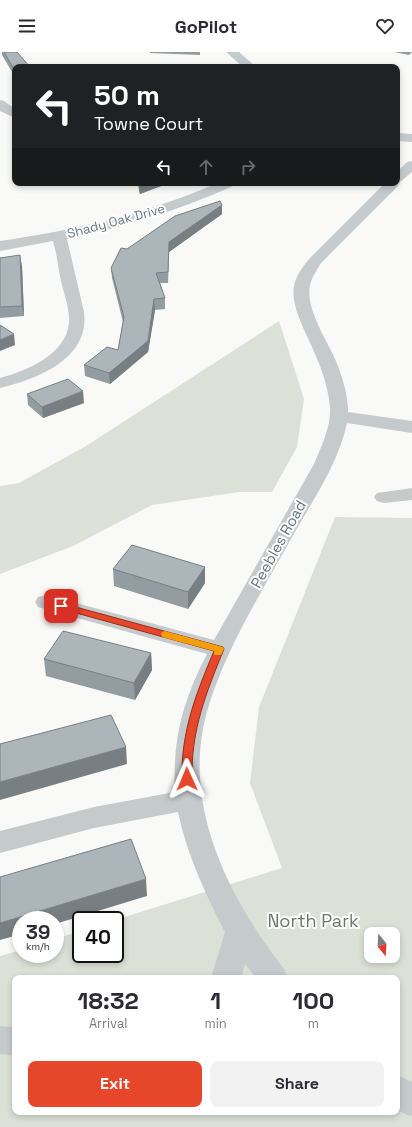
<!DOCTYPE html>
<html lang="en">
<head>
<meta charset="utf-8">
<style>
  :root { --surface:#fff; --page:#f2f2f3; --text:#2b2b33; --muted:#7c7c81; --accent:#e6462a }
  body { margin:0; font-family:"Space Grotesk",sans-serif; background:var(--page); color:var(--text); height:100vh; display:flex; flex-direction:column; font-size:15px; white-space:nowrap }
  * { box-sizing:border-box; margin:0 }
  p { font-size:13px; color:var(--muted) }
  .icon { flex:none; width:22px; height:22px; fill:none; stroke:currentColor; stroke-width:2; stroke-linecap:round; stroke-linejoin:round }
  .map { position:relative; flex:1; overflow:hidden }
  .side { position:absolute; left:12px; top:923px; width:388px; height:140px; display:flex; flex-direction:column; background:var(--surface); border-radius:8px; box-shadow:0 2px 6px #0003 }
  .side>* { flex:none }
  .hud { position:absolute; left:12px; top:12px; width:388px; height:122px; border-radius:8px; box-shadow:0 2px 6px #0003; background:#202124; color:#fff; overflow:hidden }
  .needle { width:26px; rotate:162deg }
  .fabs { position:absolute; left:364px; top:875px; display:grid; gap:8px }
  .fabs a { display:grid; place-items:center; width:36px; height:36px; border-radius:8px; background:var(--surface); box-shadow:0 2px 6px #0003; font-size:20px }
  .speed { position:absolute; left:12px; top:859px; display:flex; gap:8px; font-size:20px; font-weight:700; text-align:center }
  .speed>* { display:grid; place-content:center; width:52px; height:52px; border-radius:50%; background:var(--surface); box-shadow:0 2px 6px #0003; line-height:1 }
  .speed small { font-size:10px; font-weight:400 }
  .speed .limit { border:2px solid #111; border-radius:6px; background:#fff; color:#111 }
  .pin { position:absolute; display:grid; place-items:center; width:34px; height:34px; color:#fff; margin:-17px; border-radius:8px; box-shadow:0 2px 6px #0006 }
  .me { position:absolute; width:44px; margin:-22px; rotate:359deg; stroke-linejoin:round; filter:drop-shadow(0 0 3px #0008) }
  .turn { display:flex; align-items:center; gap:14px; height:84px; padding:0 16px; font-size:18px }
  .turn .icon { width:52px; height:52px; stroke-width:2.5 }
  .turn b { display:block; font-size:28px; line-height:34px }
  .lanes { display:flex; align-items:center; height:38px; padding:0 16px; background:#0003; justify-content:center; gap:20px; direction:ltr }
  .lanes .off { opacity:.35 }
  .eta { display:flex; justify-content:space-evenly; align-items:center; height:68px; text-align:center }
  .eta b { font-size:24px; font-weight:800; line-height:28px }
  .action { display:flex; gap:8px; margin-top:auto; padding:8px 16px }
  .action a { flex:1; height:46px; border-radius:8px; background:var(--accent); color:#fff; font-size:16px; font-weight:800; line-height:46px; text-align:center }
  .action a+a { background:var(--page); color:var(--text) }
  header { display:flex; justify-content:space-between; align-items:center; height:52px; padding:0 16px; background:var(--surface); font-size:18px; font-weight:800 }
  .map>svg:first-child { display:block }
  .green { fill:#dbe1d7; fill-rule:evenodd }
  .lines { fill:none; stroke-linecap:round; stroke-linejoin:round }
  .minor { fill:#c5cacc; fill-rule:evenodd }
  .wall { fill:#939ca0 }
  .shaded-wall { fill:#787f82 }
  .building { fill:#abb5ba; stroke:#787f82 }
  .route { fill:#e6462a; stroke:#962e1b }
  .slow { fill:#f59e0b }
  .labels { text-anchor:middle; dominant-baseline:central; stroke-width:4; stroke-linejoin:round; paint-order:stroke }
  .far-street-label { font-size:13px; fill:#647782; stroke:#fff }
  .street-label { font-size:15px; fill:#647782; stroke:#fff }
  .near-park-label { font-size:18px; fill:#687a63; stroke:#fff }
</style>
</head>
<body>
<header><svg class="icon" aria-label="menu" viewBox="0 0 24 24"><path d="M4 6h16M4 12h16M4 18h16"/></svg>GoPilot<svg class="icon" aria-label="heart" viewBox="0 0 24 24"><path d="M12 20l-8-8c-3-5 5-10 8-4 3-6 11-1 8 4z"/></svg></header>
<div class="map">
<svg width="412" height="1075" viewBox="0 0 412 1075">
  <rect width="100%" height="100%" fill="#f9f9f7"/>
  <g class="green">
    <path d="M279,269L304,347L297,395L272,440H239L152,453L73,494L0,522V434L19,431L86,394Z"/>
    <path d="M335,465L412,466V1075H0V904L21,898V902H55V887L81,879V902H115V868L282,816L250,731L259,655ZM371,882H393V904H371ZM15,926H397V1060H15Z"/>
  </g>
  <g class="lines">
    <g class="minor">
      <path d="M226,0H239L256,15H243Z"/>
      <path d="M0,48L4,49L15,57V66L0,59Z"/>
      <path d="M397,81L412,82V90L397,89Z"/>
      <path d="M412,109V120L400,130L398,134L321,211C317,218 312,225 310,233C305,256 327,288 336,309C342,324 348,343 348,360L412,369V381L347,371C338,413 312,449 291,487C260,543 223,601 206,663C182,755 229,846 284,917L288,926H256L245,912L241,926H211L225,880C205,841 187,803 178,760L94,776L0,801V779L94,755L175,740C172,688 183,648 207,602L38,555L35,550L38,545L46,543L214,588L314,412C321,395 331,375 330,356C329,341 324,323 318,309C310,287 290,257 294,234C296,223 304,213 311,205L385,131H397V120L407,110Z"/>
      <path d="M217,131H235L233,134C179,158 125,175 67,187L84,260C90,307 37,327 0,336V326C26,319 66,303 69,271C70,257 64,242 61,229C58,216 57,202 53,189L0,199V189C75,178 147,162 217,131Z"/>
      <path d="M412,436V448L384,451L377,449L374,445L377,441Z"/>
      <path d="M0,974L15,975V1003L0,1002Z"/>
      <path d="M397,1023L412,1030V1063L410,1064L397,1058Z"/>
    </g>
  </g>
  <g class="wall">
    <path d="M2,0H17L15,15V25L2,3Z"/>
    <path d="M150,0H200V3L150,1Z"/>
    <path d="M394,0H412L409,3Z"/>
    <path d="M138,131H169L140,142L139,140Z"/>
    <path d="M222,153V162L169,200L168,231H160L165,246V257L155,258L148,300L110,332L85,324L84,313L118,298L123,270L112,226L111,216L127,197Z"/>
    <path d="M0,206L22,214L24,264L0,266Z"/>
    <path d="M27,342L84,351L43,366L28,353Z"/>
    <path d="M205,515V531L188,557L114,534L113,517Z"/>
    <path d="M151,601L152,618L135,648L46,624L44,607Z"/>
  </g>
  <g class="shaded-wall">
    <path d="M141,131H169L140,142L139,132Z"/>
    <path d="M222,153V162L169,200L168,231L169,190Z"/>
    <path d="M20,203L22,214L24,264L22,254Z"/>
    <path d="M154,247L155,258L148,300L110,332L109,321Z"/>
    <path d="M14,282L15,293L0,299V288Z"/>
    <path d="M83,339L84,351L43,366L42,355Z"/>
    <path d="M205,515V531L188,557V540Z"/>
    <path d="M151,601L152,618L135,648L134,631Z"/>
    <path d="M126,695L127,712L0,748V730Z"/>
    <path d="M146,827L147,844L55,872V868H21V882L0,888V871Z"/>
  </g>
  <g class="building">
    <path d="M4,0H17L30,15H15V19Z"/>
    <path d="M220,149L222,153L169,190L168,220L156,221L165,246L154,247L148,289L109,321L84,313L107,295L118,298L124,265L111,216L121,196L127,197L175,164Z"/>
    <path d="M20,203L22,254L0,255V206Z"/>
    <path d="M0,273L14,282L0,288Z"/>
    <path d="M68,327L83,339L42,355L27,342Z"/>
    <path d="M132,493L205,515L188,540L113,517Z"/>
    <path d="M63,579L151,601L134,631L44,607Z"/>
    <path d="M111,663L126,695L0,730V692Z"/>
    <path d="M131,787L146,827L0,871V825Z"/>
  </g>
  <path class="route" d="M61,551L223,595L224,597C206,641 191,678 192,727L191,730L187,731L183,730L182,727C181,679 196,642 214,599L58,556L56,554Z"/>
  <path class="slow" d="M165,579L223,595L224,597L221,603H214V599L162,585L161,582L162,580Z"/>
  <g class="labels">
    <g class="far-street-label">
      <text transform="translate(116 169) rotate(-15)">Shady Oak Drive</text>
    </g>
    <g class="street-label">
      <text transform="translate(278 492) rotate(-61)">Peebles Road</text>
    </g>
    <g class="near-park-label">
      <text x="313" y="868">North Park</text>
    </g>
  </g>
</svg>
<div class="fabs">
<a><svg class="needle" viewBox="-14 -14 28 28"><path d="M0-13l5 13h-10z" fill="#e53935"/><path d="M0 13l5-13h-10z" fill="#7c7c81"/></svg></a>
</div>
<div class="speed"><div>39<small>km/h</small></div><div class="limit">40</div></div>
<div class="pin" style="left:61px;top:554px;background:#d93025"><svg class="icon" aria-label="arrive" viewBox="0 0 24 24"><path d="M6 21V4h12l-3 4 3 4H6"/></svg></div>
<svg class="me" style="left:187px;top:727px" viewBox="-20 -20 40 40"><path d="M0-17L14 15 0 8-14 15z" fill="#e6462a" stroke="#fff" stroke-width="4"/></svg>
<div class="hud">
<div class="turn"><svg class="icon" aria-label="left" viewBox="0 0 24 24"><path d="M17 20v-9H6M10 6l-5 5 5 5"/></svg><div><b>50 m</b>Towne Court</div></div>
<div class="lanes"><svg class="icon" aria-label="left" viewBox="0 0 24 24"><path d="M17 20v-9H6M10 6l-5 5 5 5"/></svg><svg class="icon off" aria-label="ahead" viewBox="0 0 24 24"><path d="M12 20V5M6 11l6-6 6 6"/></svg><svg class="icon off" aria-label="right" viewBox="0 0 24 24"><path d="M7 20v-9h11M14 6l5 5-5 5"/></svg></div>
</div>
<section class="side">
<div class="eta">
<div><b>18:32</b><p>Arrival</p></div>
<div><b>1</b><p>min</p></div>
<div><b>100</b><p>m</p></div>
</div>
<div class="action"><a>Exit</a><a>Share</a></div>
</section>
</div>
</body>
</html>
